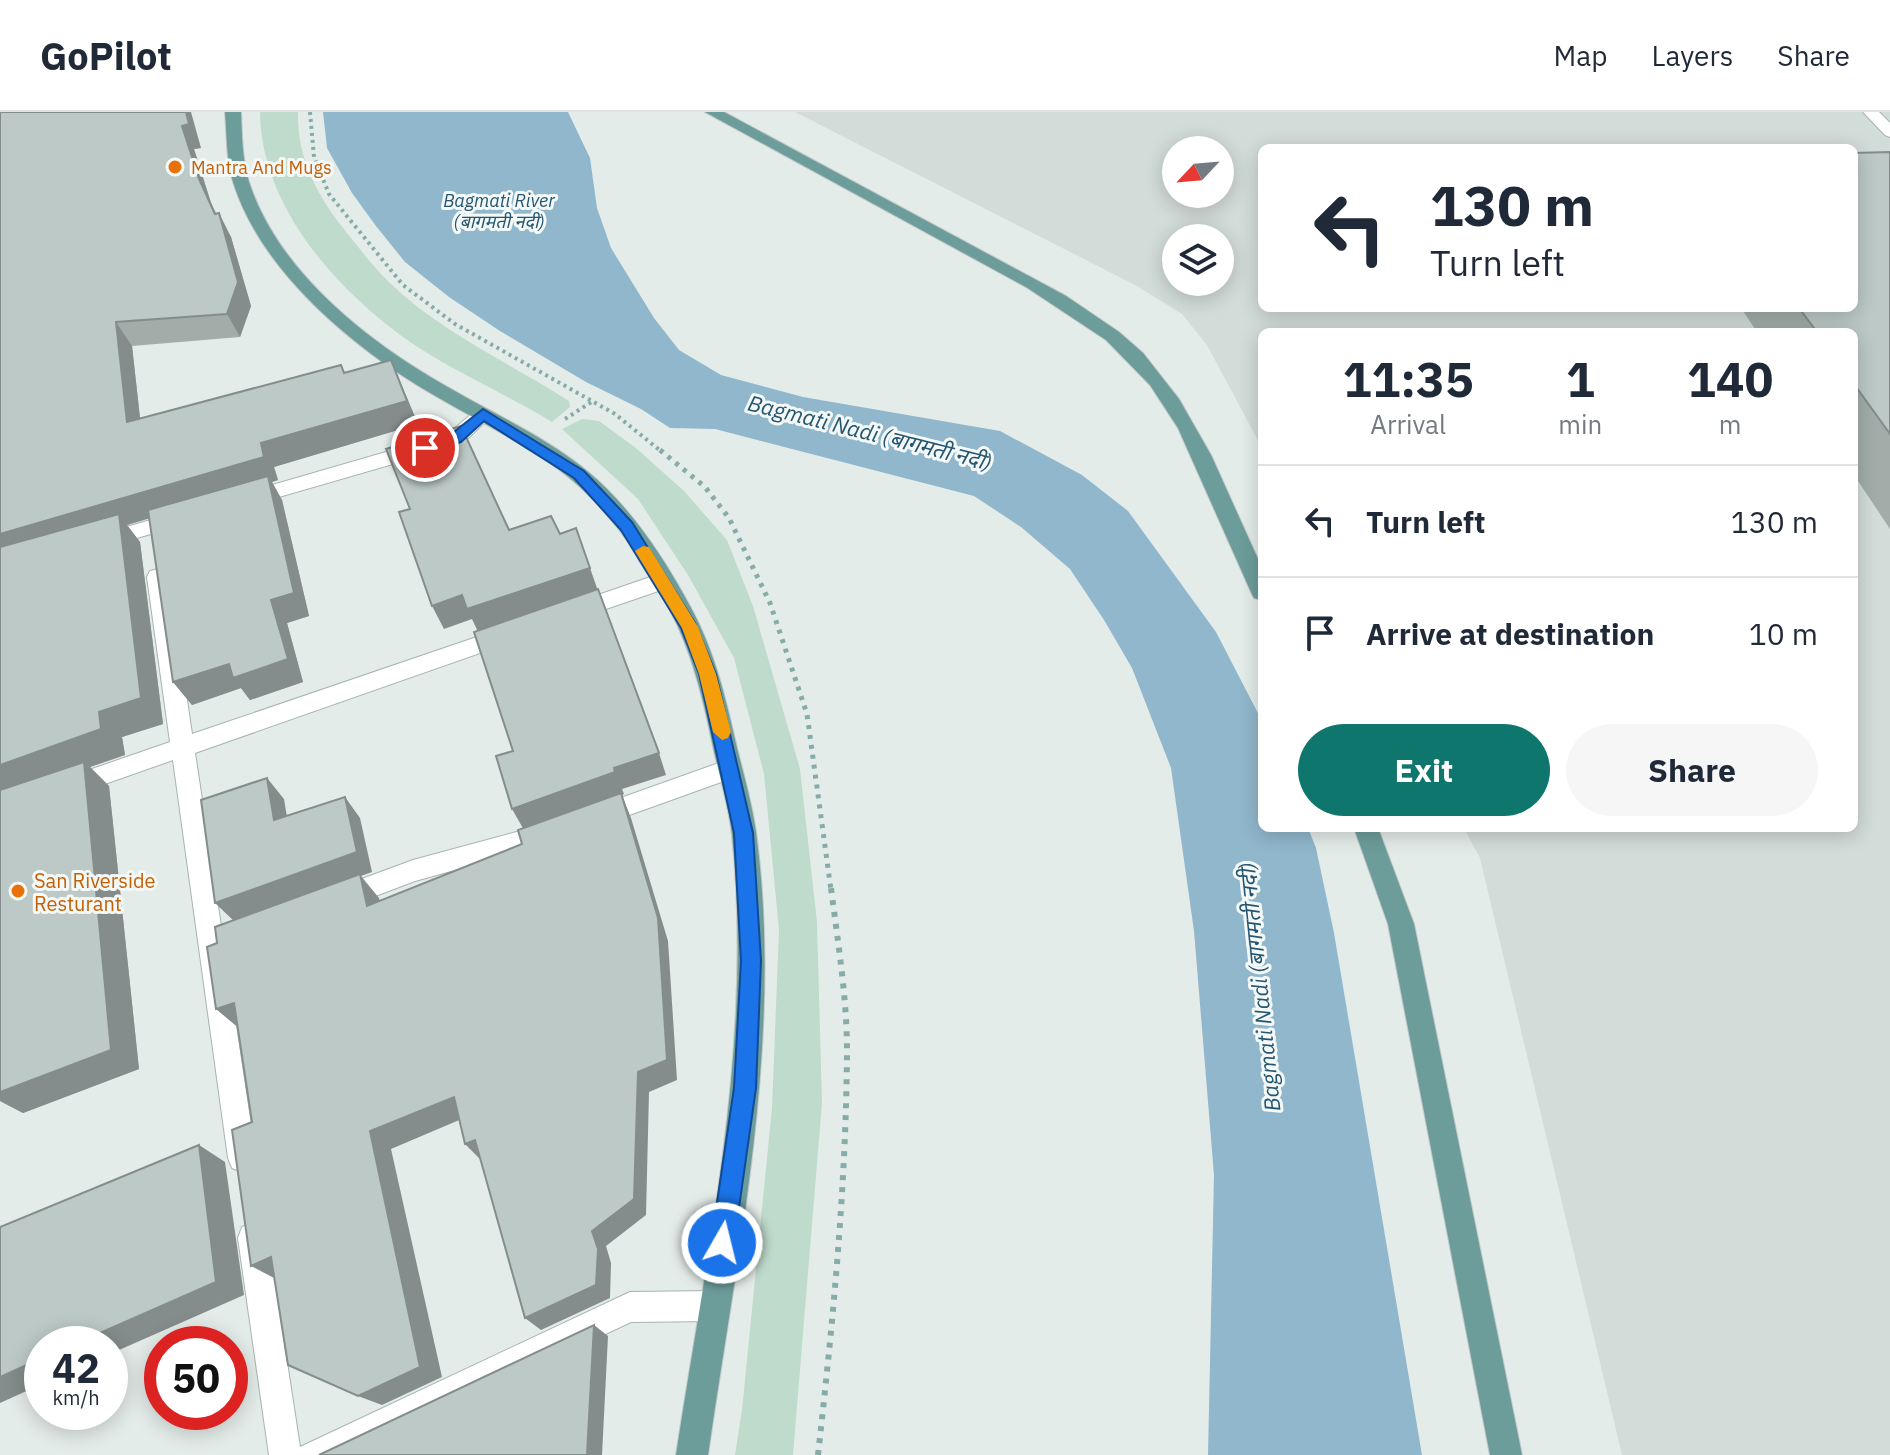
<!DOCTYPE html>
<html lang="en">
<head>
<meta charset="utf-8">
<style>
  :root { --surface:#fff; --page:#f6f6f7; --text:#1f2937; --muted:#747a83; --line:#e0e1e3; --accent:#0f766e }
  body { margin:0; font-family:"IBM Plex Sans","Noto Sans Devanagari",sans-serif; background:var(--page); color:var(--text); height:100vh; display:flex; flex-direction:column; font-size:30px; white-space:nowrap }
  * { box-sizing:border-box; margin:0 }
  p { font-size:26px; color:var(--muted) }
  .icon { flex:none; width:44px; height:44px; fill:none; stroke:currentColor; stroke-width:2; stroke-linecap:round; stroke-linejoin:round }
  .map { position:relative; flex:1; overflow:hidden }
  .sheet { position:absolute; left:1258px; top:216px; width:600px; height:504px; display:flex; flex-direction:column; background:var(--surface); border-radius:12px; box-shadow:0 4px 20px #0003 }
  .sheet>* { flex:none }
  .guide { position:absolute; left:1258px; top:32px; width:600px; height:168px; border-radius:12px; box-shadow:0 4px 20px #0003; background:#fff; color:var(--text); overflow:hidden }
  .needle { width:52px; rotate:244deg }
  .fabs { position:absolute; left:1162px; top:24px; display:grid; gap:16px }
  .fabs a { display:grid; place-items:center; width:72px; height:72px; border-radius:50%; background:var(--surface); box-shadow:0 4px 20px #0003; font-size:40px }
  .speed { position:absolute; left:24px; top:1214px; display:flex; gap:16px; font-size:40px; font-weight:700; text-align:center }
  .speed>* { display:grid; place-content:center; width:104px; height:104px; border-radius:50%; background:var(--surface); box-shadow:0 4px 20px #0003; line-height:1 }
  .speed small { font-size:20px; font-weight:400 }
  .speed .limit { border:12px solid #d22; background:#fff; color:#111 }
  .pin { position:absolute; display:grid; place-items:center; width:68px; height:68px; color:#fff; margin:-34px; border:4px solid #fff; border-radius:50%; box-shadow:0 2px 8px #0007 }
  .me { position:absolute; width:88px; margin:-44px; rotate:8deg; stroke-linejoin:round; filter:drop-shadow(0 0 6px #0008) }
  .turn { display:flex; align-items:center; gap:28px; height:168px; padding:0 40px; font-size:36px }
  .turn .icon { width:104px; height:104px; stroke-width:2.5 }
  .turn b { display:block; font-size:56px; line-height:68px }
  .eta { display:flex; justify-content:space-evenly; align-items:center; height:136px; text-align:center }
  .eta b { font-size:48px; font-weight:700; line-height:56px }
  .button { display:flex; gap:16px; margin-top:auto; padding:16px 40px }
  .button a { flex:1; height:92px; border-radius:48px; background:var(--accent); color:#fff; font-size:32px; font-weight:700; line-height:92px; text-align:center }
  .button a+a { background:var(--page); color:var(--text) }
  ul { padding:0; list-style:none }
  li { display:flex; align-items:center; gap:24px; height:112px; padding:0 40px; border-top:2px solid var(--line) }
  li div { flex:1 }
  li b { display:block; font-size:30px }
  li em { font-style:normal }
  header { display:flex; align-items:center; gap:48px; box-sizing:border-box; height:112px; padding:0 40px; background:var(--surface); border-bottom:2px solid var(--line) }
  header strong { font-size:38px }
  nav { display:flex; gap:44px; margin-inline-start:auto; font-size:28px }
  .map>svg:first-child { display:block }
  .built { fill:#d2dcd9; fill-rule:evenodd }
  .green { fill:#bfdbcc }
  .water { fill:#91b7cc }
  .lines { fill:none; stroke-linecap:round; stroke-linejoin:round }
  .minor-casing { stroke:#a7b4b2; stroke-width:2 }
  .major-casing { stroke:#c2c8c8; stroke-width:2 }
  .path-far2 { stroke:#87aca8; stroke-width:4; stroke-dasharray:3 4; stroke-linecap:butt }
  .path-far1 { stroke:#87aca8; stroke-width:5; stroke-dasharray:4 6; stroke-linecap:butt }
  .path { stroke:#87aca8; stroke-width:6; stroke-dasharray:5 7; stroke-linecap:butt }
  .minor { fill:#fff; fill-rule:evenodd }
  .major { fill:#6c9d9a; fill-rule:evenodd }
  .wall { fill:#a2adaa }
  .shaded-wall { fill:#848d8b }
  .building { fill:#bcc9c6; stroke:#848d8b; stroke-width:2 }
  .route { fill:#1a73e8; stroke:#114b97; stroke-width:2 }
  .slow { fill:#f59e0b }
  .food-dot { fill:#e8710a; stroke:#f4f9f7; stroke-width:3 }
  .labels { text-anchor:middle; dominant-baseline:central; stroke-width:6; stroke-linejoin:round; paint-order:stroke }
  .far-food-label { font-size:18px; fill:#c56008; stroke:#f4f9f7; text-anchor:start }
  .far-water-label { font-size:18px; font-style:italic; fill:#245672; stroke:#f4f9f7 }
  .food-label { font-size:20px; fill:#c56008; stroke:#f4f9f7; text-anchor:start }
  .water-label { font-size:22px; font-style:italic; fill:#245672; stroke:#f4f9f7 }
</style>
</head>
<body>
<header>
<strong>GoPilot</strong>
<nav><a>Map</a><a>Layers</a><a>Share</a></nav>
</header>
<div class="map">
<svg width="1890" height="1343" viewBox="0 0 1890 1343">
  <rect width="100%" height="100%" fill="#e4ecea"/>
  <path class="built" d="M795,0H1890V1343H1622L1480,746L1464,716H1854V220H1262V336L1207,233L1182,202L1137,174ZM1262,36H1854V196H1262ZM1176,38H1220V82H1176ZM1176,126H1220V170H1176Z"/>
  <g class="green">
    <path d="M260,0H298C297,48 318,85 347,121C361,138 375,157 391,172C442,221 510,251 569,289L570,295L552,310C503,280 449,258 403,225C332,173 261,92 260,0Z"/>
    <path d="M582,307L599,309L636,336L684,379L727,428L753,494L800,657L817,810L822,991L793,1343H735L742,1298L772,996L779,818L764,662L734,546L688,463L638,387L562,317Z"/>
  </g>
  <path class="water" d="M323,0H568L590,46L597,96L611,136L654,206L679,238L721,263L803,285L1000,319L1082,363L1128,399L1216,520L1262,609V716H1308L1316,736L1334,821L1422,1343H1208L1214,1063L1194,819L1171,656L1132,556L1104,508L1070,457L1021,415L974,384L715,317L670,316L641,297L586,270L500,219L449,185L405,150L376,114L352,81L327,36Z"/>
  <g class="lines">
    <defs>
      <g id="minor">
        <path d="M1863,0H1879L1890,11V25L1885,23Z"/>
        <path d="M483,296L493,302L462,332L248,394L241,392L238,387L241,382L448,322L476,298Z"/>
        <path d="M182,399L189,401L192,406L189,411L102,436L95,434L92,429L95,424Z"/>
        <path d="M158,457L166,459L169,465L192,622L509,514L517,516L520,522L517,528L195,641L256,1046L252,1056L242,1060L232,1056L228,1046L173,648L71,684L63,681L59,674L63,667L170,630L147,465L150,459Z"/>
        <path d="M662,461L670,463L673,469L670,475L574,508L566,506L563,500L566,494Z"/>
        <path d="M730,647L738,650L742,657L738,664L596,715L587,712L584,705L587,698Z"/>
        <path d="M550,711L559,715L562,722L559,729L415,769L341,797L332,794L328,786L332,778L413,748Z"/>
        <path d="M253,1111L264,1115L268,1126L300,1335L630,1180L713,1179L724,1183L728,1194L724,1205L713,1209L631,1210L349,1343H269L238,1126L242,1115Z"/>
      </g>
      <g id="major">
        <path d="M225,0H241C242,23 242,47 249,70C279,162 372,233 453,278C498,304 547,326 587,359C631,395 664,446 691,496C715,540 726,588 737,636C744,664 752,692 756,720C784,927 737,1139 708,1343H676C707,1139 754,931 732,723C729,695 720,667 714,639C704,590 693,542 670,498C645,451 613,402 572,368C532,334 483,312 439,286C358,240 262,162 233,70C226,47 227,23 225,0Z"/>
        <path d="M705,0H724L1066,184L1119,220L1143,241L1179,287L1211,343L1262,456V488L1254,486L1251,480L1178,316L1150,273L1106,228L1026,175Z"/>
        <path d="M1354,716H1378L1414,812L1522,1343H1490L1388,812Z"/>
      </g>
    </defs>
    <use href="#minor" class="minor-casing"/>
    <use href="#major" class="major-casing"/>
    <g class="path-far2">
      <path d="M310,0L314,45L329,82L403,173L455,212L615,302L662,340"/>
      <path d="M565,307L593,289"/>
    </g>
    <path class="path-far1" d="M660,338L705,375L729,406L770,491L807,602L831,778"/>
    <path class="path" d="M818,1343C833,1209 846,1075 847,940C847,886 838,831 831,776"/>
    <use href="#minor" class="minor"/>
    <use href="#major" class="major"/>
  </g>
  <g class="wall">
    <path d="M0,0L201,36L194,37L211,91L216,102L231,125L251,194L240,225L132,234L140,306L341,253L345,260L391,248L418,312L274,355L278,368L272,370L282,388L309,504L287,511L303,570L250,588L241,576L192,593L173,570L149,406L127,413L140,430L163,612L122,625L125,643L90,655L109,674L139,957L23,1001L0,989Z"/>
    <path d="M1890,40V417L1854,363V220H1757L1741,196H1854Z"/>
  </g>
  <g class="shaded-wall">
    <path d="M186,0H191L201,36L194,37L211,91L224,119L219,101L231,125L251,194L240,225L227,202L199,67L182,14Z"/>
    <path d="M116,210L132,234L143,333L127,310Z"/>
    <path d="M391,248L418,312L274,355L278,368L272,370L282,388L309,504L287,511L303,570L250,588L241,576L192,593L173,570L271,488L269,371L127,413L140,430L163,612L122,625L125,643L90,655L109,674L139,957L23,1001L0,989V422L261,331Z"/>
    <path d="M590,456L598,479L478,520L472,507L444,517L432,494L462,483Z"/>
    <path d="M659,641L666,663L622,677L624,682L622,683L631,706L668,829L677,968L649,980L646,1103L606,1134L611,1151L610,1186L541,1218L525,1206L592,1119L524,718L512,697L614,656Z"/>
    <path d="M267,666L284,687L291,729L274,708Z"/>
    <path d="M345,685L360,706L372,760L361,764L379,786L386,817L367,794L235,810L215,791Z"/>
    <path d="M234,891L241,918L216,897Z"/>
    <path d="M454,985L471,1003L391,1037L442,1265L382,1293L358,1284L370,1019Z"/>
    <path d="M475,1028L482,1049L465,1032Z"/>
    <path d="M199,1033L225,1050L244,1183L110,1242V1232H75Z"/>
    <path d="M271,1145L278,1168L251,1154Z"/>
    <path d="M594,1213L608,1224L602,1343H587Z"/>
    <path d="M42,1246V1272L0,1291V1265Z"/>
  </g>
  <g class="building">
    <path d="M0,0H186L189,12L182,14L199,67L215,102L219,101L238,170L227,202L116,210L127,310L341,253L344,261L391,248L407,289L261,331L264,345L0,422Z"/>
    <path d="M1890,40V322L1854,272V220H1817L1799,196H1854V41Z"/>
    <path d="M461,314L509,418L551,404L560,422L576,416L590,456L467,497L462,483L432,494L399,400L410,397L386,337Z"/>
    <path d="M268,364L294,481L271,488L288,547L233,566L229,552L173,570L148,398Z"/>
    <path d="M119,402L141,586L99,600L101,617L0,653V435Z"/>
    <path d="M598,477L659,641L614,656L615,660L512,697L496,644L513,639L474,520Z"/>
    <path d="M84,650L111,938L0,980V678Z"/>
    <path d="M267,666L274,708L345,685L357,740L215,791L201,688Z"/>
    <path d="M621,681L658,806L667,948L638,960L634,1087L592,1119L598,1137L596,1173L525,1206L475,1028L465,1032L454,985L370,1019L420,1255L358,1284L288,1253L271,1145L251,1154L232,1018L252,1010L234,891L216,897L207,835L217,831L215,815L360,762L367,794L522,732L518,718Z"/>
    <path d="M199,1033L216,1170L75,1232H42V1246L0,1265V1115Z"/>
    <path d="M594,1213L587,1343H319Z"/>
  </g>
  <path class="route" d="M483,297L584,359L632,410L695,511L716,562L753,721L761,849L756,976L734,1131L730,1139L722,1143L714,1139L711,1131L734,976L741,849L734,721L699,562L681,516L621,418L574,366L484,309L461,330L425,341L420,339V332L450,323Z"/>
  <path class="slow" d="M643,434L649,435L698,515L716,562L731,620L728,626L722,628L713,620L699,562L682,516L635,439Z"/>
  <g class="food-dot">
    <circle cx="175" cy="55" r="8"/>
    <circle cx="18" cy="779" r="8"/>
  </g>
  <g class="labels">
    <g class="far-food-label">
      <text x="191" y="55">Mantra And Mugs</text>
    </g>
    <g class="far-water-label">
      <text x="499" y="88">Bagmati River<tspan x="499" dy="21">(बागमती नदी)</tspan></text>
    </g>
    <g class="food-label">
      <text x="34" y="768">San Riverside<tspan x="34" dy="23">Resturant</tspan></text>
    </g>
    <g class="water-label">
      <text transform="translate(870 320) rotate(14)">Bagmati Nadi (बागमती नदी)</text>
      <text transform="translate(1259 875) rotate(-96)">Bagmati Nadi (बागमती नदी)</text>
    </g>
  </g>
</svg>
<div class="fabs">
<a><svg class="needle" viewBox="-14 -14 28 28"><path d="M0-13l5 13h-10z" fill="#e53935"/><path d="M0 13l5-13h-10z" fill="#747a83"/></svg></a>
<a><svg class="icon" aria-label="layers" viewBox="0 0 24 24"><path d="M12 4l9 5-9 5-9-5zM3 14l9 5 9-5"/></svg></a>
</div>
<div class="speed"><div>42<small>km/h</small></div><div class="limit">50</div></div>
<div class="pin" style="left:425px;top:336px;background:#d93025"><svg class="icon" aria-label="arrive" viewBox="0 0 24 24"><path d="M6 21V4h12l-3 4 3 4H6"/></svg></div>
<svg class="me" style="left:722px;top:1131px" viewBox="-20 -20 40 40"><circle r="17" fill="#1a73e8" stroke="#fff" stroke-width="3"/><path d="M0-11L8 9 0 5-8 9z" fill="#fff"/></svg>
<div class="guide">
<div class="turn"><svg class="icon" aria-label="left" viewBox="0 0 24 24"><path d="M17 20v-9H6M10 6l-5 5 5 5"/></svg><div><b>130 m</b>Turn left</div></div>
</div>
<section class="sheet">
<div class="eta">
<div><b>11:35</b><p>Arrival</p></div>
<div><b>1</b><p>min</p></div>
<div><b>140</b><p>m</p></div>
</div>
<ul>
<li><svg class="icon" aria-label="left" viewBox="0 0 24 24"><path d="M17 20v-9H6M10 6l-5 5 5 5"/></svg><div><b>Turn left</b></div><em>130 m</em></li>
<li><svg class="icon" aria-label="arrive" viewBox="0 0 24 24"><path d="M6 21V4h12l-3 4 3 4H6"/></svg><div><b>Arrive at destination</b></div><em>10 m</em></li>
</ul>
<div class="button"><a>Exit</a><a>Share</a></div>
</section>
</div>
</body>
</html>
